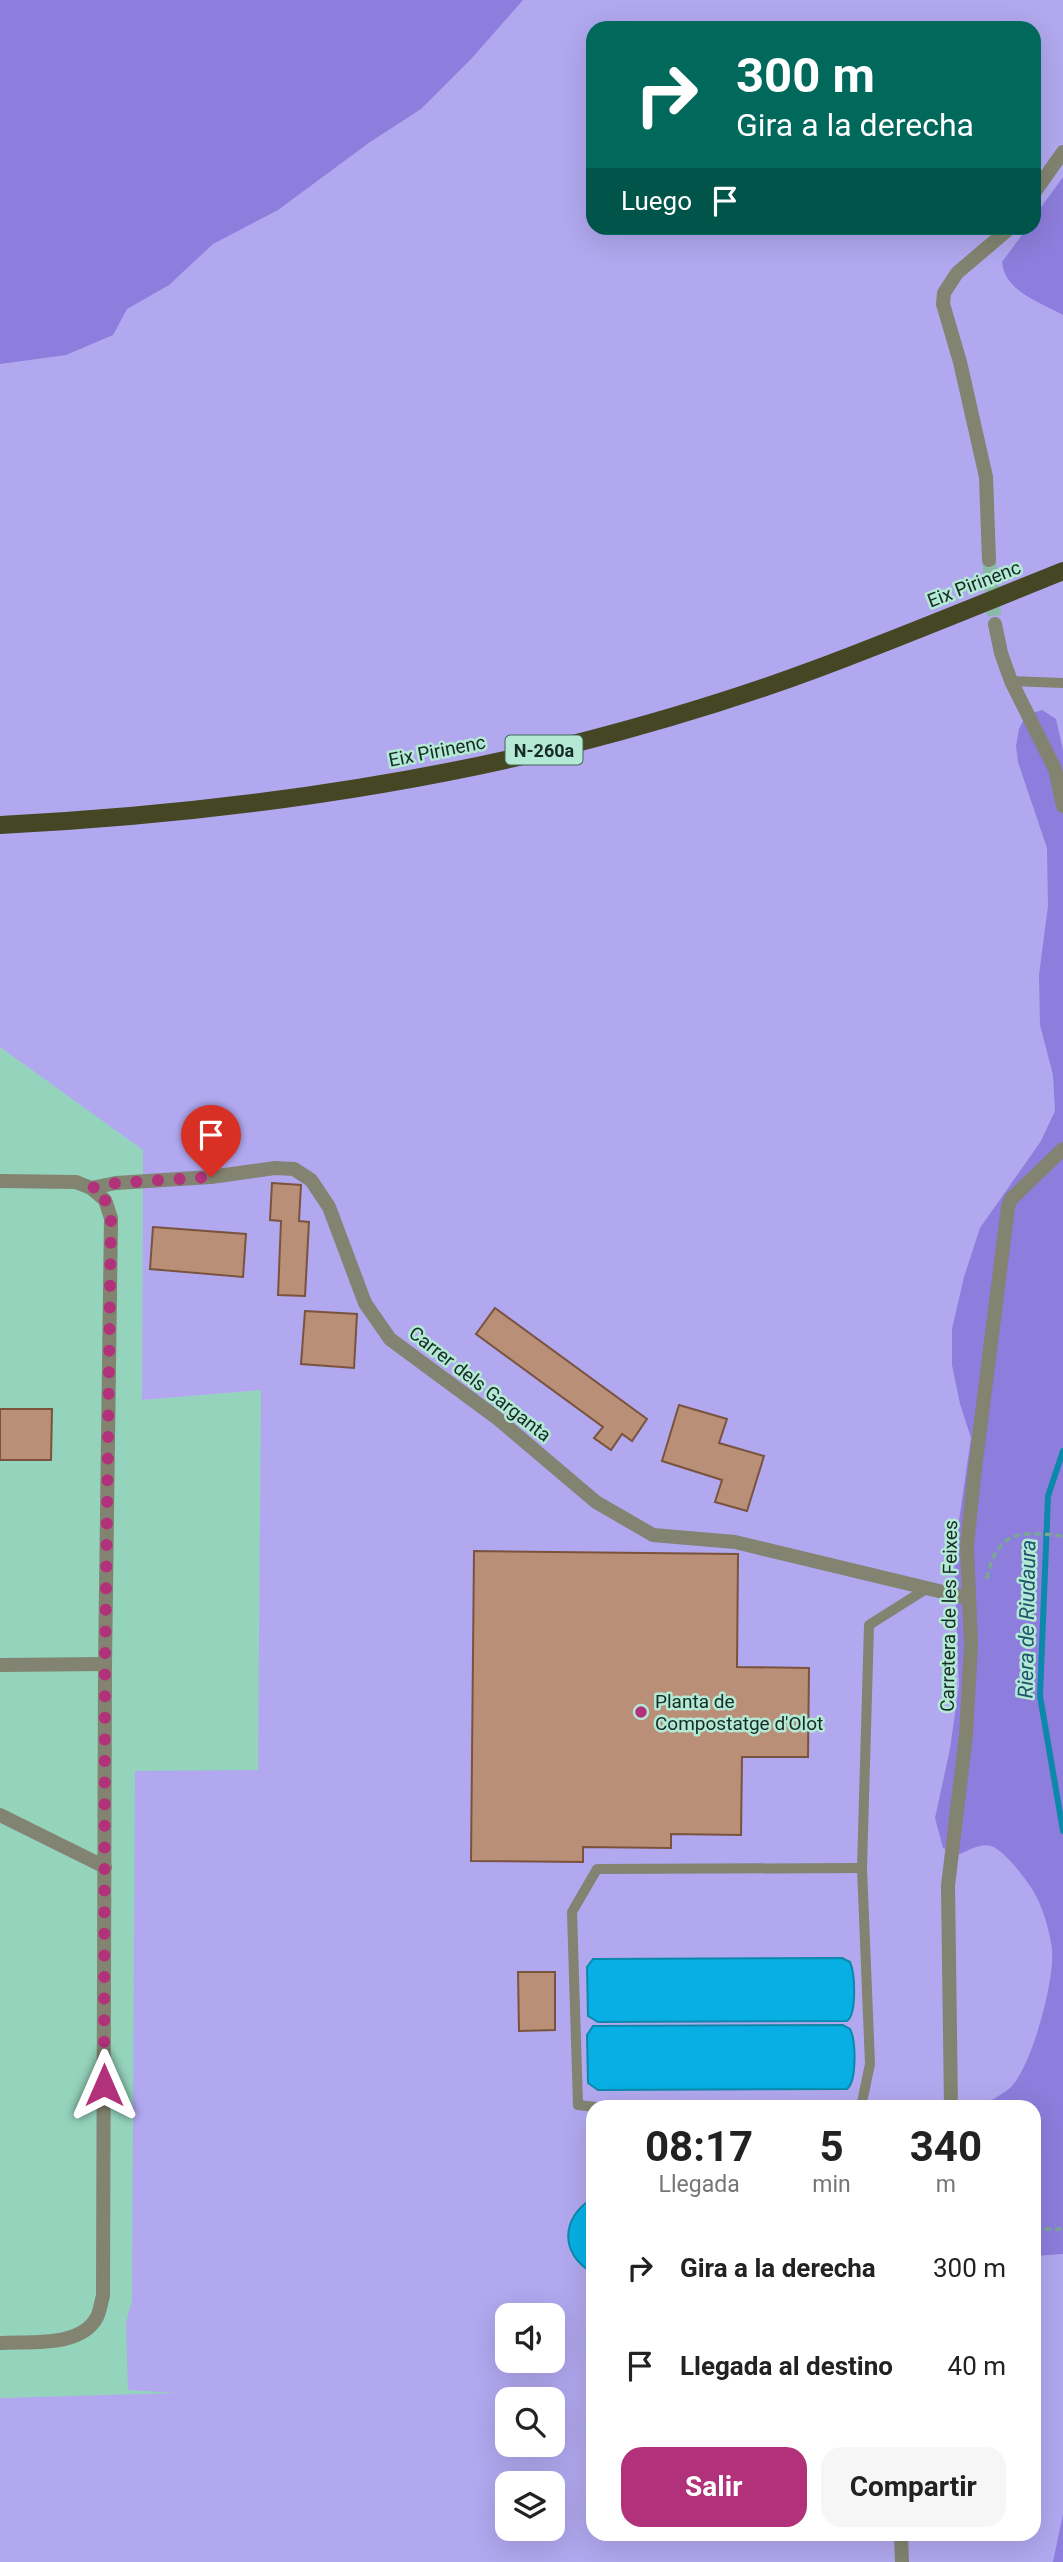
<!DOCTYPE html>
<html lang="es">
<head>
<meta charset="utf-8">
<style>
  :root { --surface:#fff; --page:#f6f6f6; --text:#222; --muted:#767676; --accent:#b2317b }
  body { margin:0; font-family:Roboto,sans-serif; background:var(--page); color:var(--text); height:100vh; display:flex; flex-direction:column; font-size:26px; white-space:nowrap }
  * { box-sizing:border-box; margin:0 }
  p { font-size:23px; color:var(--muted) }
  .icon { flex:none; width:38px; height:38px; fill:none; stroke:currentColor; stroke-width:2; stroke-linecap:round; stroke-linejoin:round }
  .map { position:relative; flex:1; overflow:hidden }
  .drawer { position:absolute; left:586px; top:2100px; width:455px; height:441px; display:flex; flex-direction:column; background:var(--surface); border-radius:21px; box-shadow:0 7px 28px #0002 }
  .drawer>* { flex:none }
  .hud { position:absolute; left:586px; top:21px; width:455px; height:214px; border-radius:21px; box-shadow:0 7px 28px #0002; background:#00695c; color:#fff; overflow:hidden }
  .buttons { position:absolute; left:495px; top:2303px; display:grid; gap:14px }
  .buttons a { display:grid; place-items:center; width:70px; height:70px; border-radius:14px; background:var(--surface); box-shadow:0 7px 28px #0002; font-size:35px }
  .pin { position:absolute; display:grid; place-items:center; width:60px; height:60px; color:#fff; margin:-72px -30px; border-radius:50% 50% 50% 0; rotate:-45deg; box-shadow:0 0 7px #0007 }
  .pin .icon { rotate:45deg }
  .me { position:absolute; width:77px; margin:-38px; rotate:0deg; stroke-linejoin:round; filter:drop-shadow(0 0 5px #0008) }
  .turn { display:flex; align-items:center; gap:24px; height:147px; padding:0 35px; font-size:32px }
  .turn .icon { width:91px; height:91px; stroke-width:2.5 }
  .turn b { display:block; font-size:49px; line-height:60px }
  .then { display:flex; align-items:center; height:66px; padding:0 35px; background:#0003; gap:14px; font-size:26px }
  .eta { display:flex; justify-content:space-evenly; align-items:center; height:119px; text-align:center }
  .eta b { font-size:42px; font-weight:700; line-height:49px }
  .action { display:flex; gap:14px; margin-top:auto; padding:14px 35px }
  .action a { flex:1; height:80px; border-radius:21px; background:var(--accent); color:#fff; font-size:28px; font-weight:700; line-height:80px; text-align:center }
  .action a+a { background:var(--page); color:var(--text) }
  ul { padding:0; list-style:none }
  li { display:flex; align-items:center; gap:21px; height:98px; padding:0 35px }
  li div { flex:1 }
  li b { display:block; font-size:26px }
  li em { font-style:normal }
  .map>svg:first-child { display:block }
  .built { fill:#94d3bc }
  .green { fill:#b1a8ef; fill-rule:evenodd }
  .forest { fill:#8d7ddc }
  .water { fill:#07afe5; stroke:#0c88ab; stroke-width:2 }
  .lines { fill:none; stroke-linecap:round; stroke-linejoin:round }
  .stream { stroke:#0c88ab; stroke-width:6 }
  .building { fill:#ba8f78; stroke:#7a533d; stroke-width:2 }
  .street-tunnel { stroke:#89b9a7; stroke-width:14; stroke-dasharray:14 7; stroke-linecap:butt }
  .path { stroke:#7aa696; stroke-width:3.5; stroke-dasharray:7 3.5; stroke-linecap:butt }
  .lane { stroke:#828370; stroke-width:10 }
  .street { stroke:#828370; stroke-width:14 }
  .primary { stroke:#454623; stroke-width:18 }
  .route { stroke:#b2317b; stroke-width:12; stroke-dasharray:0 21.6 }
  .poi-dot { fill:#b2317b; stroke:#b3e9d5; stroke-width:2.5 }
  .labels { text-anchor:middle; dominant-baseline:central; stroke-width:5; stroke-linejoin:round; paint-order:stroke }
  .shield { fill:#b3e9d5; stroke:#456559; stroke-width:2 }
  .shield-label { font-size:18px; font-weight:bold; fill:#162c24 }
  .street-label { font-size:19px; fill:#162c24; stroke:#b3e9d5 }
  .poi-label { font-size:19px; fill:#162c24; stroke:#b3e9d5; text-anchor:start }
  .water-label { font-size:21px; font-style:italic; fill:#1f556c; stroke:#b3e9d5 }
</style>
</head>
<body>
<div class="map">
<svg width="1063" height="2562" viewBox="0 0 1063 2562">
  <rect width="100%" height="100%" fill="#a6dcc8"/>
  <path class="built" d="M0,1047L143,1150L142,1400L261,1390L255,2339L194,2393L0,2398Z"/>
  <path class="green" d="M0,0H1063V2562H0V2398L177,2393L128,2390L126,2323L132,2301L135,1771L258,1770L261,1390L142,1400L143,1150L0,1047ZM593,28H1034V228H593ZM593,2107H1034V2534H593ZM508,2315H553V2361H508ZM508,2399H553V2445H508ZM508,2483H553V2529H508Z"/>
  <g class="forest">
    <path d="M0,0H523L472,58L421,109L370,142L278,210L213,244L169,285L127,309L113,335L66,355L0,364Z"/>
    <path d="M1063,177V315C1040,302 1005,292 1002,262L1027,228H1034V217Z"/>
    <path d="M1042,710L1056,719L1063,750V2254L1034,2256V2107H981C991,2099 1003,2095 1012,2086C1033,2062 1055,1980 1052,1949C1050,1933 1045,1916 1039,1902C1034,1888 1005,1850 991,1846C981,1843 969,1850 960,1854L943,1848L935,1818L950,1749L959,1685L954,1555L971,1438L960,1404L952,1365V1329L964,1277L980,1228L1041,1141L1055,1111L1053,1075L1040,1025L1039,975L1048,906L1047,848L1018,762L1016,746L1019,729L1026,715Z"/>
    <path d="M1063,2514V2562H1053Z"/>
  </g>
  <g class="water">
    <path d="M842,1958L850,1962C855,1973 857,2014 847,2021L598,2022L588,2016L587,1967L593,1959Z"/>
    <path d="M843,2025L850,2029C856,2040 857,2081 847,2089L598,2090L588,2083L587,2035L593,2026Z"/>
    <path d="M593,2198V2273C559,2254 561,2217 593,2198Z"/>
  </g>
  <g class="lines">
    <path class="stream" d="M1063,1451L1048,1496L1040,1696L1063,1831"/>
  </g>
  <g class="building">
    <path d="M272,1183L301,1185L299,1221L309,1222L305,1296L278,1295L281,1221L270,1220Z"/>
    <path d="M153,1227L246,1234L243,1277L150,1269Z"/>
    <path d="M495,1308L647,1419L632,1441L622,1434L611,1450L594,1438L603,1427L476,1334Z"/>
    <path d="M305,1311L357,1314L354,1368L301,1364Z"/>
    <path d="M679,1405L727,1419L719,1443L764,1456L747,1511L715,1502L722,1480L662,1461Z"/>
    <path d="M0,1409H52L51,1460H0Z"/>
    <path d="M474,1551L738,1554L737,1667L809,1668L808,1757H742L741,1835L671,1834V1848L583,1847V1862L471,1861Z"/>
    <path d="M518,1972H555V2030L519,2031Z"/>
  </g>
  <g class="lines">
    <path class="street-tunnel" d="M989,560L995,624"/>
    <g class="path">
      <path d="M987,1579C996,1530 1021,1531 1063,1536"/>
      <path d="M1034,2229H1063"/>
    </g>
    <g class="lane">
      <path d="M1011,681L1063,683"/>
      <path d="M596,2107L578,2105L572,1912L597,1869L862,1868"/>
      <path d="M861,2107L870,2064L862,1868L869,1625L926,1589"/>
    </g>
    <g class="street">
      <path d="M1034,193L1063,152"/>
      <path d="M989,560L986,477L960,362L943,304L944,293L957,273L1010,228"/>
      <path d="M995,624L1001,653L1011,681L1055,769L1063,806"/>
      <path d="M0,1181L76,1182L91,1188L116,1183L211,1177L275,1168L294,1169L311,1180L329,1207L365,1303L390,1339L497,1418L596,1502L653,1535L735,1542L968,1598"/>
      <path d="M0,1665L105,1664"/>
      <path d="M0,1815L105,1867"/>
      <path d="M951,2107L948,1886L966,1735L971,1645L967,1546L974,1477L1008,1207L1011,1199L1063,1149"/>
      <path d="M0,2343C29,2341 81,2348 97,2317C100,2311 101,2302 103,2296L105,1664L111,1218L105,1200L91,1188"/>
      <path d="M901,2534L902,2562"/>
    </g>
    <path class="primary" d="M0,825C193,815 386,791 573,744C655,723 738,698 816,669C899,638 981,604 1063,571"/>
  </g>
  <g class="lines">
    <path class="route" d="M104,2085L105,1664L111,1218L105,1200L91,1188L116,1183L211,1177"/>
  </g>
  <circle class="poi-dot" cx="641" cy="1712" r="7"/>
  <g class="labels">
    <rect class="shield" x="505.5" y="735.5" width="77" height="29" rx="5"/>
    <g class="shield-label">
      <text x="544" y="750">N-260a</text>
    </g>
    <g class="street-label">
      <text transform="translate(974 584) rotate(-21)">Eix Pirinenc</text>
      <text transform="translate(437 751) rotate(-11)">Eix Pirinenc</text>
      <text transform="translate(480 1384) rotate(38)">Carrer dels Garganta</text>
      <text transform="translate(949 1616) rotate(-89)">Carretera de les Feixes</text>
    </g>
    <g class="poi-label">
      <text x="655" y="1701">Planta de<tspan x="655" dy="22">Compostatge d'Olot</tspan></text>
    </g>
    <g class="water-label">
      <text transform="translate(1027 1619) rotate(-89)">Riera de Riudaura</text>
    </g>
  </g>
</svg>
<div class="buttons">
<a><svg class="icon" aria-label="sound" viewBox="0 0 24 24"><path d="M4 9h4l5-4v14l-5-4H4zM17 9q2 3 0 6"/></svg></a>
<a><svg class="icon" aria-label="search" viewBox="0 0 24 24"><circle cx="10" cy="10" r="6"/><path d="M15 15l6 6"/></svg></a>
<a><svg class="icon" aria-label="layers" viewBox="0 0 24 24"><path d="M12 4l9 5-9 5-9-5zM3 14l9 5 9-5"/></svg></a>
</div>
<div class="pin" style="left:211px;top:1177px;background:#d93025"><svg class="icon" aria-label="arrive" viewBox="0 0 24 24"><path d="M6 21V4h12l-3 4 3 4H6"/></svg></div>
<svg class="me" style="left:104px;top:2085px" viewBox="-20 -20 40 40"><path d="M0-17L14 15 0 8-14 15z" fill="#b2317b" stroke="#fff" stroke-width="4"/></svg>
<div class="hud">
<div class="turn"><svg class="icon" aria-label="right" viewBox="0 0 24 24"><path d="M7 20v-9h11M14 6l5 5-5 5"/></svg><div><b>300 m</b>Gira a la derecha</div></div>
<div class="then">Luego<svg class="icon" aria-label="arrive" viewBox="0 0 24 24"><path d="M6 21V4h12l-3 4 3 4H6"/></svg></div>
</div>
<section class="drawer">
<div class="eta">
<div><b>08:17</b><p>Llegada</p></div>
<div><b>5</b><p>min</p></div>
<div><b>340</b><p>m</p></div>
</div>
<ul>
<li><svg class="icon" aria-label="right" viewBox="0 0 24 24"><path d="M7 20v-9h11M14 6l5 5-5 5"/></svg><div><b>Gira a la derecha</b></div><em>300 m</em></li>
<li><svg class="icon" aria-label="arrive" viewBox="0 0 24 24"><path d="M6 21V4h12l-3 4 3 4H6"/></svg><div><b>Llegada al destino</b></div><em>40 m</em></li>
</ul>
<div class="action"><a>Salir</a><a>Compartir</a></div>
</section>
</div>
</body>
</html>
